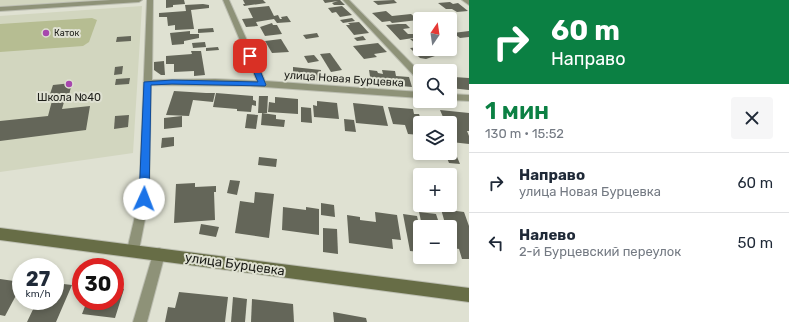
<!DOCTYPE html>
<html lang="ru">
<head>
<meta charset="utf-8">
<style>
  :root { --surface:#fff; --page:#f6f6f7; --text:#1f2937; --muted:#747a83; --line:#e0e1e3; --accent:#0b8043 }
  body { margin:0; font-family:Rubik,sans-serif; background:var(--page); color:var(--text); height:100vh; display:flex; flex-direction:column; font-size:15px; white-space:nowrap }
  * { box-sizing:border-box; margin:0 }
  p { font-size:13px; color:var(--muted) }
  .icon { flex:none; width:22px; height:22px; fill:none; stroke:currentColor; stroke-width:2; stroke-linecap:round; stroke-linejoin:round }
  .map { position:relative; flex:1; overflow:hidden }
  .side { display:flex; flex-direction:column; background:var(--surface); width:320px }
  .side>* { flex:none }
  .hud { background:#0b8043; color:#fff; overflow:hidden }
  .needle { width:26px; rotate:13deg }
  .fabs { position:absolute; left:413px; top:12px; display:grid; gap:8px }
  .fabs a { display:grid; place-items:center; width:44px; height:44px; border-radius:4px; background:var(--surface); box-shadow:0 2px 6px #0003; font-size:20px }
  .speed { position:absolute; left:12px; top:258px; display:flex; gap:8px; font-size:20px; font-weight:700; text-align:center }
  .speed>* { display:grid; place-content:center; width:52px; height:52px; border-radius:50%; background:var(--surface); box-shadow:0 2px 6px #0003; line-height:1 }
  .speed small { font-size:10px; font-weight:400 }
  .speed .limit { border:6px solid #d22; background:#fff; color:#111 }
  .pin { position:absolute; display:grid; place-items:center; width:34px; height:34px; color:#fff; margin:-17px; border-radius:8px; box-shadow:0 2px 6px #0006 }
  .me { position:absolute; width:44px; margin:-22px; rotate:2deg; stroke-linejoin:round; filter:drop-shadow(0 0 3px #0008) }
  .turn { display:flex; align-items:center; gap:14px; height:84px; padding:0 16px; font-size:18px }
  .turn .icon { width:52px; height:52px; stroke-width:2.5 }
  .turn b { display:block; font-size:28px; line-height:34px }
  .round { display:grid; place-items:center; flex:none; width:42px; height:42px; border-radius:4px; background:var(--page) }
  .overview { display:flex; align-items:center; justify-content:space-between; height:68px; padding:0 16px }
  h1 { font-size:24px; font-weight:600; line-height:30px; color:var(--accent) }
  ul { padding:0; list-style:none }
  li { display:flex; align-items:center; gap:12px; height:60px; padding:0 16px; border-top:1px solid var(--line) }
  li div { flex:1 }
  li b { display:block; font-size:15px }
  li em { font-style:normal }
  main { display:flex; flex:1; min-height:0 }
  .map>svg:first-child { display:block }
  .built { fill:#d2d6bf }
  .green { fill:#b6bd92 }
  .building { fill:#646659 }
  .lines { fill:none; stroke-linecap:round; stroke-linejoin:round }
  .street-casing { stroke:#bcbeb1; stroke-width:2 }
  .secondary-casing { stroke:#bcbeb1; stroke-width:2 }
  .street { fill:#8e9278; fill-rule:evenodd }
  .secondary { fill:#676d46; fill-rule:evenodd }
  .route { fill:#1a73e8; stroke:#114b97 }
  .poi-dot { fill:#a747ae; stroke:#dfe1d2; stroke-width:1.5 }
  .labels { text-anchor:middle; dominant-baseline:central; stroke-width:4; stroke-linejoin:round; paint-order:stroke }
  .far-poi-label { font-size:9px; fill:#1c1d18; stroke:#dfe1d2; text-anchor:start }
  .street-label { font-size:11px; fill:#1c1d18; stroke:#dfe1d2 }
  .poi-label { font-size:11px; fill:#1c1d18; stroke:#dfe1d2 }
  .near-street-label { font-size:13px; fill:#1c1d18; stroke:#dfe1d2 }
</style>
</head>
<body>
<main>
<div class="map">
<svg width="469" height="322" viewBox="0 0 469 322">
  <rect width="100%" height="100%" fill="#dfe1d2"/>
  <g class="built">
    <path d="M0,0H101L0,6Z"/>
    <path d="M142,6L133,153L0,172V16Z"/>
  </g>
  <path class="green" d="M92,18L97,20L89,42L83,46L0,52V24Z"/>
  <g class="building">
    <path d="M166,0H184L185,4L173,5V7L166,8Z"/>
    <path d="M243,0H263L266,3L244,6L243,4H245Z"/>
    <path d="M323,0H340L345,5H334L332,3L338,1L325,3Z"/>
    <path d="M394,0L397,3L378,5L373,1Z"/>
    <path d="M450,2L453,4L458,3L468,11L457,12L452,9H446L438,3Z"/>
    <path d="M203,4L209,5V8L191,10L194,29L175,30V25L168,26L167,17H159V13L186,11L185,5Z"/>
    <path d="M269,6L274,16L278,15L280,19H282L281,17L287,16L291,22L277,23L274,19L256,22L258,26L246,27L242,19L253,18L248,8Z"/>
    <path d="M342,6L352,15L340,17L336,12L332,13L328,8Z"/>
    <path d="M386,11L392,16L411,14L418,20L392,23L390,21L382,22L372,13Z"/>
    <path d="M352,18L355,21L343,23L340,20Z"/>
    <path d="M359,22L369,33L354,35L346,25H350L348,23Z"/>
    <path d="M272,23L273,25H277L282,34L265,36L260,27Z"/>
    <path d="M398,24H406L410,28L403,29L408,34H419L420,37L400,40L386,25Z"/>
    <path d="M213,28L214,32L198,33V29Z"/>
    <path d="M190,31V34H199V38L184,41V44L172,45L170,33Z"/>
    <path d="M469,31V37L460,38L453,33Z"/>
    <path d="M317,33L319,37L306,39L303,35Z"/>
    <path d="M131,36V41L116,42L117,37Z"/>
    <path d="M363,36L366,40L357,41L354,38Z"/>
    <path d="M420,38V43H415L410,39Z"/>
    <path d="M281,39L289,52L272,53L265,41Z"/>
    <path d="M205,42L206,47L193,48L192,43Z"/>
    <path d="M378,43L387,52L374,54L377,57L364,59L353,46Z"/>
    <path d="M218,47L219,50L206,51V48Z"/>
    <path d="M420,47V49H427L435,56L426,59L420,58L410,48Z"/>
    <path d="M191,51H201L205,75L194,76V71L174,72V64H166V56L192,54Z"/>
    <path d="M330,53L342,70L331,72L320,54Z"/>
    <path d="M314,55L319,61L308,63L304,56Z"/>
    <path d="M164,61L165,75H161L154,70V62Z"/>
    <path d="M123,66L122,74L114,75L115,67Z"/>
    <path d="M293,67L321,70V81L293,78Z"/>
    <path d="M369,70L377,71L378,73L383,74L382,70L395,71L396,76L409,77L412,87L390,85L389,84L371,83Z"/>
    <path d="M450,74L453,75L454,77L469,78V90L450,88Z"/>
    <path d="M130,78L129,84L115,85L116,79Z"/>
    <path d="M72,83L69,95H66L62,109L90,106L86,130L0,141V121L48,116L53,97H49L53,85Z"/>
    <path d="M174,91L206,93H215L213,102L193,100L189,116L166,115Z"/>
    <path d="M216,93L253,96V100L256,101V106L252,105L251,112L237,111V109L213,107Z"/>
    <path d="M259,96H268L267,113H258Z"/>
    <path d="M275,97L298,99V114L268,112L269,102L275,103Z"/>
    <path d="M317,101L337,103L339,119L314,117L313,105L317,106Z"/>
    <path d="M353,103L383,106L388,126L356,123Z"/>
    <path d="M301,107L311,108L312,123L301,122Z"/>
    <path d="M388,107L413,109L414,114H419L422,123H420V135L408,134L405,125L393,124Z"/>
    <path d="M440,110L469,113V131H467L469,136V144L451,142L460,164L449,163L445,153H450V123H441L439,117H443Z"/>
    <path d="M262,113L276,115V119L285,120L284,127L261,125Z"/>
    <path d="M247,114L258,115L256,129L245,128Z"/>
    <path d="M129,115L128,127L114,129L115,116Z"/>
    <path d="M182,116V127L164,129V118Z"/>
    <path d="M344,119L354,120L356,132L345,131Z"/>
    <path d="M174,137V146L161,148L162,138Z"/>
    <path d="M259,157L277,159L276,167L258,165Z"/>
    <path d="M230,180L240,181L237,195L227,193Z"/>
    <path d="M195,183V187L216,186V192H214L215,220L174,223L176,184Z"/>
    <path d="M255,192L274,194L269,238L235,233L240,201L254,203Z"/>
    <path d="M321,203L334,205L335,217L321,215Z"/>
    <path d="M283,207L306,210V207L319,209V235L282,230Z"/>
    <path d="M441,209L464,212L469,226V259H462L459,249L453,248L450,238V227H446Z"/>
    <path d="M375,212L397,215L401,240L392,239L393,249L349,243L347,215L360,217V220L376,222Z"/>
    <path d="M419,212L436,214L439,223L421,221Z"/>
    <path d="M403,214L417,216L420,229V252L410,251Z"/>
    <path d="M201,224L219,227L216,237L199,234Z"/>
    <path d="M323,228L337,229L338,254L323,252Z"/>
    <path d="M0,279L21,282V286L5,316L0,315Z"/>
    <path d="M55,283L72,285L56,322H27L37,301H55Z"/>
    <path d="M115,288L124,289L115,318L82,314L87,301H115Z"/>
    <path d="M179,292L228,297L225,322H165L168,307L175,308Z"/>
    <path d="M233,297L247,299L245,322H231Z"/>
    <path d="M252,299L293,304L294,322H251Z"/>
    <path d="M333,312L366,318L367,322H334Z"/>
  </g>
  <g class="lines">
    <defs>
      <g id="street">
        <path d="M111,0H142L139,2L0,11V7Z"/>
        <path d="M147,0H153L152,80L215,79L257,81L223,0H229L265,81L420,92V98L250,86L151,85L149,199L139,250L137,254L133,256L129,254L127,250L139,199Z"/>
        <path d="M343,0H349L420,72V79H417Z"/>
        <path d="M462,0H469V5Z"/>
        <path d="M450,94L469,95V101L450,100Z"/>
        <path d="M159,248L163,250L165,254L147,322H133L153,254L155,250Z"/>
      </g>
      <path id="secondary" d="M0,228L469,288V302L0,240Z"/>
    </defs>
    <use href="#street" class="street-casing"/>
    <use href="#secondary" class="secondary-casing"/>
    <use href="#street" class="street"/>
    <use href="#secondary" class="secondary"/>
  </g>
  <path class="route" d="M250,54L254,56L266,85L265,86L172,84L151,85L149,199L147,202L144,203L140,202L139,199L144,82L172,80L258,82L247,56Z"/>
  <g class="poi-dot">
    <circle cx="46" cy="33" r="4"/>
    <circle cx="69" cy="84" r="4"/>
  </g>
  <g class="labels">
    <g class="far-poi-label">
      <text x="54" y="33">Каток</text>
    </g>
    <g class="street-label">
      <text transform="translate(344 79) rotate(4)">улица Новая Бурцевка</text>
    </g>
    <g class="poi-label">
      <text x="69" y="97">Школа №40</text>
    </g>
    <g class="near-street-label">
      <text transform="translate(235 264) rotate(8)">улица Бурцевка</text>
    </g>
  </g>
</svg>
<div class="fabs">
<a><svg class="needle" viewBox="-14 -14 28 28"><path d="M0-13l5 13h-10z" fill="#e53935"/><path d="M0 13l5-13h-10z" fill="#747a83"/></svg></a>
<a><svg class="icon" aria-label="search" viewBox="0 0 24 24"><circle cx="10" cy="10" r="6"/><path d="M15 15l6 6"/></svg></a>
<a><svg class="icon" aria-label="layers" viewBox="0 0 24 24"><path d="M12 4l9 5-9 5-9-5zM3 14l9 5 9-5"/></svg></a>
<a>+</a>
<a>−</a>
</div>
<div class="speed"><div>27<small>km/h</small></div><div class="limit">30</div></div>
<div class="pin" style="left:250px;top:56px;background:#d93025"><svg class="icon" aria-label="arrive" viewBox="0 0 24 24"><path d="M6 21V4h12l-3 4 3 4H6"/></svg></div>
<svg class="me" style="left:144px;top:199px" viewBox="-20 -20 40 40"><circle r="19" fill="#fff"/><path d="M0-13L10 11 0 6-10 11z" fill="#1a73e8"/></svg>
</div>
<section class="side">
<div class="hud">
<div class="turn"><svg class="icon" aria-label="right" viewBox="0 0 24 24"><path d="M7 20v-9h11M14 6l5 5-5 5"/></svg><div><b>60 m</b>Направо</div></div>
</div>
<div class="overview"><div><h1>1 мин</h1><p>130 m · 15:52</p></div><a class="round"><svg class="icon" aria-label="close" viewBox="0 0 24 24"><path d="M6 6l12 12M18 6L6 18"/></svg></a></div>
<ul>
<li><svg class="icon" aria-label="right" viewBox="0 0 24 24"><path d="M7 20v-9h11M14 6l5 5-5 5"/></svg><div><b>Направо</b><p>улица Новая Бурцевка</p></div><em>60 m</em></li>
<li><svg class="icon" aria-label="left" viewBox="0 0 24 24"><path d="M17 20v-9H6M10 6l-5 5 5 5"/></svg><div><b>Налево</b><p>2-й Бурцевский переулок</p></div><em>50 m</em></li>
</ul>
</section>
</main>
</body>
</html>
